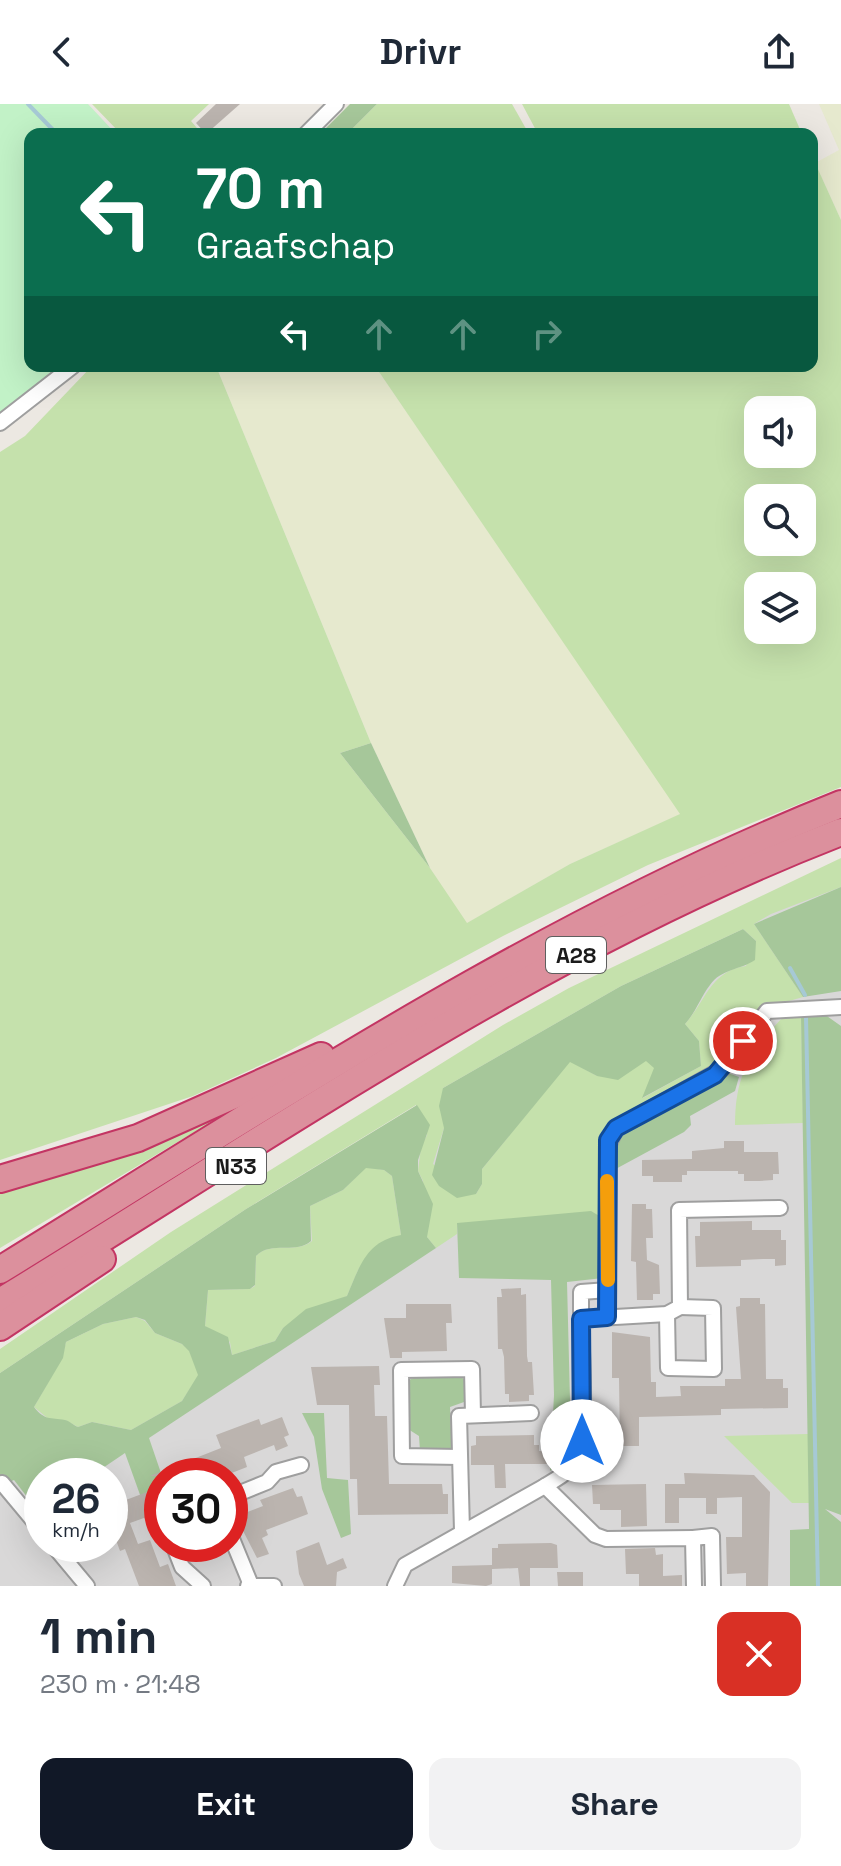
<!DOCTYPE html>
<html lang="en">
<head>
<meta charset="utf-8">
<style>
  :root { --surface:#fff; --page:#f2f2f3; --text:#1f2937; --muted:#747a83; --accent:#111827 }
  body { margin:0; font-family:"Space Grotesk",sans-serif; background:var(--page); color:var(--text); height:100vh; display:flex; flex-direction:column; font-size:30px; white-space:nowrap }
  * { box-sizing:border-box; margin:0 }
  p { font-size:26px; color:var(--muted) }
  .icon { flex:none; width:44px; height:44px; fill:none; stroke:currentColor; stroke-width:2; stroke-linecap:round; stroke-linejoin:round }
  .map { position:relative; height:1482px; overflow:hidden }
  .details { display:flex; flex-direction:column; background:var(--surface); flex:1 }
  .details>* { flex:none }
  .hud { position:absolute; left:24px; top:24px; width:794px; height:244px; border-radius:16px; box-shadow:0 8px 32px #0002; background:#0b6e4f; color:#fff; overflow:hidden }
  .controls { position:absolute; left:744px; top:292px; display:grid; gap:16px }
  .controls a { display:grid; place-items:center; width:72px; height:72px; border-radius:16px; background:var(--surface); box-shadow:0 8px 32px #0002; font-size:40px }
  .speed { position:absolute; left:24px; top:1354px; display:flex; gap:16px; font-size:40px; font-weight:700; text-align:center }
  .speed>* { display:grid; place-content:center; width:104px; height:104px; border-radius:50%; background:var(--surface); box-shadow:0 8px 32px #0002; line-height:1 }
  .speed small { font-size:20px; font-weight:400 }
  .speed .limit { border:12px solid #d22; background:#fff; color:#111 }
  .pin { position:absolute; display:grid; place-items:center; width:68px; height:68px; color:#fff; margin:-34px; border:4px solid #fff; border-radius:50%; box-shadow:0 2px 8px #0007 }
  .me { position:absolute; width:88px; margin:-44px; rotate:0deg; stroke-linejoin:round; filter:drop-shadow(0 0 6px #0008) }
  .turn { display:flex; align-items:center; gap:28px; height:168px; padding:0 40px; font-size:36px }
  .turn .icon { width:104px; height:104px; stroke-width:2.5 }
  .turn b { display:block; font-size:56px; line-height:68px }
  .lanes { display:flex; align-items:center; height:76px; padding:0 40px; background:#0003; justify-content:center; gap:40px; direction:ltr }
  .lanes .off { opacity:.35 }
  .round { display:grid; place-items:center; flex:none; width:84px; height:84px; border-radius:16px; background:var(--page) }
  .summary { display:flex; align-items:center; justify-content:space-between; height:136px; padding:0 40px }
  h1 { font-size:48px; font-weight:600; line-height:60px }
  .primary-button { display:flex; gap:16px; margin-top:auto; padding:16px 40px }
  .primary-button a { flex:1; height:92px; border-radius:16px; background:var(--accent); color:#fff; font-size:32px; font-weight:600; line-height:92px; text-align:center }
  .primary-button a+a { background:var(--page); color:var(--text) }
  header { display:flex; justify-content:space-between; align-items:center; height:104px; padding:0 40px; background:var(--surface); font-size:36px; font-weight:600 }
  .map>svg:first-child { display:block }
  .residential { fill:#d9d8d8; fill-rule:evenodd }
  .farmland { fill:#e6e9ce }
  .grass { fill:#c5e1ac; fill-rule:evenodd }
  .forest { fill:#a6c79a; fill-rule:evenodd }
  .park { fill:#c2f2c7 }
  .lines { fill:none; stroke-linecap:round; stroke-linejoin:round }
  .stream { stroke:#a6c9d5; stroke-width:4 }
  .building { fill:#bbb4af }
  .street-casing { stroke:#9f9f9f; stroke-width:18 }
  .highway-casing { stroke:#c33563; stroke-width:30 }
  .street { stroke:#fff; stroke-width:14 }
  .highway { stroke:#dc909d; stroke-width:26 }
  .route-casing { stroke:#114b97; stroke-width:20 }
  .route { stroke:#1a73e8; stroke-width:14 }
  .slow { stroke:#f59e0b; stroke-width:14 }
  .labels { text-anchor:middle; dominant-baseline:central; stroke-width:7; stroke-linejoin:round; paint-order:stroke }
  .shield { fill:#fff; stroke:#5f5f5f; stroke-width:2 }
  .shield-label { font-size:22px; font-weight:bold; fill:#1b1b1b }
</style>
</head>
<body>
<header><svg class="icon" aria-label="back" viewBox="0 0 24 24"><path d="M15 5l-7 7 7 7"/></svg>Drivr<svg class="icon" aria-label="share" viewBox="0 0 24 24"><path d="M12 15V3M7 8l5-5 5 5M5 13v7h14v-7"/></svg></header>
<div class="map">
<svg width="841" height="1482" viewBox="0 0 841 1482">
  <rect width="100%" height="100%" fill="#ece8e2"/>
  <path class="residential" d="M841,766V1482H0V1281ZM42,1372H110V1440H42ZM162,1372H230V1440H162Z"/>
  <g class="farmland">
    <path d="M819,0H841V116L815,59L839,46Z"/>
    <path d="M216,262H375L681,710L570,760L466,820L430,764L371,639Z"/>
  </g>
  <g class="grass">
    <path d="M92,0H209L191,17L202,30H121Z"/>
    <path d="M377,0H512L529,30H347Z"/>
    <path d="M522,0H789L802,30H538Z"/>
    <path d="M812,52L841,116V683L648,761L503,832L276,954L193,992L0,1056V348L25,332L92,262H216L371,639L340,649L430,764L467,819L570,760L680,710L375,262H812ZM758,306H802V350H758ZM758,394H802V438H758ZM758,482H802V526H758Z"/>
    <path d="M841,754V783L771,810L754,820L803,893L758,906L720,960L616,1020L606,1029L603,1040L601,1113L457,1120V1130L436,1144L427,1133L423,1077L418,1067L421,1043L427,1031L416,1001L246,1105L0,1269V1245L171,1128L503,921L569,884ZM743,825L756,837L746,862C710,867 706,897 685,920L699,937L701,962L643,994L655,964L646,956L597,972L570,957L482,1065V1080L476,1090L433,1060L444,1024L443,984L621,882Z"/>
    <path d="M801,912L803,1019L735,1021C735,972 749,949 783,913Z"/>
    <path d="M263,987L0,1144V1082Z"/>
    <path d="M366,1063L384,1066L392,1072L401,1131L359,1164L347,1192L283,1224L275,1237L232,1251L230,1238L205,1222L208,1186L250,1185L255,1182L256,1152C272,1136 295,1151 312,1137L310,1102L343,1086Z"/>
    <path d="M136,1213L145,1217L155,1229L182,1240L189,1246L199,1271L182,1297L131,1326L92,1318L78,1323L65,1316L51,1317L34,1303L62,1254L66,1238L103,1220Z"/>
    <path d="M808,1330L809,1399H792L724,1332Z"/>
  </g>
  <g class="forest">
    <path d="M350,0H377L347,30H320Z"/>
    <path d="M371,639L430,764L340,649Z"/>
    <path d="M841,783V887L803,893L754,820Z"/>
    <path d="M743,825L756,837L755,856C740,866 721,865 710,881C700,894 696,908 685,920L699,937L701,962L642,994L654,964L646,957L618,976L597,972L570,958L482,1065V1080L476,1090L457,1094L439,1082L432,1071L444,1024L439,1002L443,984L621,882Z"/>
    <path d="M824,910L841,922V1411L825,1405L841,1418V1482H790V1426L809,1425L801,912Z"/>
    <path d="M728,969L739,973L735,987L690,1012L691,1021L684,1028L612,1067L615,1043L624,1029Z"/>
    <path d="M417,1001L430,1021L418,1056V1067L433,1100L427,1133L436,1144L149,1334L162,1372V1408L148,1413L125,1349L91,1372H42V1404L38,1407L14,1376L0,1382V1269L246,1105ZM366,1064L384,1066L392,1072L401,1131C367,1137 360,1161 347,1192L306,1205L283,1224L275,1237L232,1251L228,1233L205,1222L208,1186L250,1185L255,1181L256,1152C272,1136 295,1151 311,1137L310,1102L343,1086ZM136,1213L145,1216L155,1229L182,1240L189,1247L198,1271L182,1297L131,1326L92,1318L78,1323C73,1321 70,1317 65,1316C50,1313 45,1317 34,1303L63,1254L66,1238L103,1220Z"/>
    <path d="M591,1107L601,1113L603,1174L567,1178L571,1336L566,1354L550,1367L554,1291L551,1176L459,1174L457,1119Z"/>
    <path d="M421,1271L460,1272L466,1277L464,1298L450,1303L452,1347H420L419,1332L408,1325L406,1282L409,1276Z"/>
    <path d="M302,1309H324L327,1374L348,1376L351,1430L341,1434L322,1385L314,1333Z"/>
  </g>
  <path class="park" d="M0,0H88L116,30H30V262H60L0,322Z"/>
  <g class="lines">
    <g class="stream">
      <path d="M28,0L57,30"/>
      <path d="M790,864L805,891"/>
      <path d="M806,913L818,1482"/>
    </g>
  </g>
  <g class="building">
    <path d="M216,0H240L206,30L196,19Z"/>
    <path d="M724,1037H744V1048H778L779,1070H773V1076L759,1077H744V1070H738V1067H687V1071H682V1078H653V1072H642V1056L692,1055V1047L724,1044Z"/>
    <path d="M632,1100H646V1105H652L653,1134H646L647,1156L659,1161L660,1190H653V1196H637L636,1158L631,1157Z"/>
    <path d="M752,1117V1126H781V1136H786V1161L775,1162V1155H763L741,1156V1162L696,1163L695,1132H700V1118Z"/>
    <path d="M521,1184V1191L526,1190L527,1252L528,1258H532L534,1291H529V1297L509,1298V1290H505L504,1253L502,1245H498L497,1193H502L501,1185Z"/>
    <path d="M740,1194H760V1200H765L766,1275H783V1284H788V1304L721,1305V1311L639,1313V1342H620L619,1274H612V1228L650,1233L651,1278H656V1293L681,1292L680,1282H725V1275H741L736,1203L740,1202Z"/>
    <path d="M406,1200H451L452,1219H446L447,1247L402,1248V1254H390L384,1214H406Z"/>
    <path d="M379,1262L380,1281H374L375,1312H387L389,1380H442L443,1390H448V1410L358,1411L357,1375H350L349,1301H317L311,1263Z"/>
    <path d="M282,1313L289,1331L284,1333L288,1342L276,1347L274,1341L244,1353L247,1363L224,1372H150L221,1344L216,1331L259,1315L261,1321Z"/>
    <path d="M534,1331V1341H539V1347H550V1360H505L506,1384H495L494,1361H471V1342L476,1341V1332Z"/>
    <path d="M684,1369L754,1371L770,1388L768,1482H746V1469L727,1470L726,1433H742V1393L717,1394V1410H706V1394H679V1419H665V1380H685Z"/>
    <path d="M646,1380L647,1422L621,1423V1406H600V1400H593L592,1381Z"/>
    <path d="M293,1384L297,1393L302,1392L308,1410L266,1426L268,1431L262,1434L269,1450L257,1454L240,1421L245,1419L242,1410L263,1402L260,1396Z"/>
    <path d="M147,1388L155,1410L130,1419L138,1440L150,1436L160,1463L168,1460L176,1482H139L125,1445L120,1447L112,1425L117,1423L110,1402Z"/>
    <path d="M319,1438L327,1461L343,1454L347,1464L337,1468L336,1482H304L299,1470L296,1447Z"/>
    <path d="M551,1439L557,1441L558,1464H530V1482H520L518,1464L492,1465V1480L486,1482L452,1479V1462L492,1461V1444H498V1440Z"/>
    <path d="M655,1444L656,1451L663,1450V1472L682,1471V1482H639V1470H626L625,1445Z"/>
    <path d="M557,1468H583V1482H558Z"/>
  </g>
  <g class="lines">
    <defs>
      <g id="street">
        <path d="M306,30L336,0"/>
        <path d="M0,319L73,262"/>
        <path d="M667,1210L668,1264L714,1265L713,1204L680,1203"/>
        <path d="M607,1213V1045L616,1024L722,965L767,907L841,903"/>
        <path d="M581,1215V1188L608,1186"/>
        <path d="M459,1353L402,1352L401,1266L472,1265L473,1311"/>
        <path d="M2,1379L42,1427"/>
        <path d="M545,1382L595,1431L606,1435L693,1434L694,1482"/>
        <path d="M230,1393L267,1378L276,1368L301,1361"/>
        <path d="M462,1427L459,1312L531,1309"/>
        <path d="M230,1430L251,1481"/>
        <path d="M693,1434L712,1432L713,1482"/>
        <path d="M52,1440L87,1482"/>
        <path d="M173,1440L182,1463L203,1482"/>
        <path d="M248,1482H274"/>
        <path d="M395,1482L405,1461L545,1382C556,1375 567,1370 574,1358C589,1335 581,1247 581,1215L667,1210L680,1203L679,1106L780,1104"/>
      </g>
      <g id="highway">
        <path d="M0,1075L138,1034L321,952"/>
        <path d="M0,1166C273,998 542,819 841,700"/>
        <path d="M0,1198C273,1031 541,844 841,728"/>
        <path d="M0,1223L102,1155"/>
      </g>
    </defs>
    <use href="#street" class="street-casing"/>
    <use href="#highway" class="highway-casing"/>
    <use href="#street" class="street"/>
    <use href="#highway" class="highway"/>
  </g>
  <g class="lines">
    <defs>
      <path id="route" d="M582,1337L581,1215L607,1213L608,1036L616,1024L715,971L743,937"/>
    </defs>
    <use href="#route" class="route-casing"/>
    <use href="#route" class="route"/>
    <path class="slow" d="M607,1077L608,1176"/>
  </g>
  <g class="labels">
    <g class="shield">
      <rect x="546" y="833" width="60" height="36" rx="6"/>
      <rect x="206" y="1044" width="60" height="36" rx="6"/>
    </g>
    <g class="shield-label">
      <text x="576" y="851">A28</text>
      <text x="236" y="1062">N33</text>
    </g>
  </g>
</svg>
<div class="controls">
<a><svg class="icon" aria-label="sound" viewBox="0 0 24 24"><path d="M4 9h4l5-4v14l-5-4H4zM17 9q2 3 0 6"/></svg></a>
<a><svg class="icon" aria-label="search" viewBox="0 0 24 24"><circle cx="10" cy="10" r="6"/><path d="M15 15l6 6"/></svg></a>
<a><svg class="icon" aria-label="layers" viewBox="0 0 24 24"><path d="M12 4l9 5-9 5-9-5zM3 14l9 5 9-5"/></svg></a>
</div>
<div class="speed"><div>26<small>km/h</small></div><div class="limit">30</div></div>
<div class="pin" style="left:743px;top:937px;background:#d93025"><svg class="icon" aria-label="arrive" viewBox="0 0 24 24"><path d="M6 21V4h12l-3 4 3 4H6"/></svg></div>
<svg class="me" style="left:582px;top:1337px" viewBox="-20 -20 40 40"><circle r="19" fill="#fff"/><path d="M0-13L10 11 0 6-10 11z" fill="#1a73e8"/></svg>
<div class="hud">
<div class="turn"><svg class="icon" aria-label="left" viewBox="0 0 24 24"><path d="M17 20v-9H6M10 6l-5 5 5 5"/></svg><div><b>70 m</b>Graafschap</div></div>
<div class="lanes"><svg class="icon" aria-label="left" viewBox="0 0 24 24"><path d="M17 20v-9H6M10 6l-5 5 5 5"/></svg><svg class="icon off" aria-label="ahead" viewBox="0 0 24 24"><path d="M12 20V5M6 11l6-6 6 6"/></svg><svg class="icon off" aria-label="ahead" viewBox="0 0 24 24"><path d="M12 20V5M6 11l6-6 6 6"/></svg><svg class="icon off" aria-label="right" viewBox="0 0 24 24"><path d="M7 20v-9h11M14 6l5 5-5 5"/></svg></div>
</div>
</div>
<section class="details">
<div class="summary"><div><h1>1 min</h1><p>230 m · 21:48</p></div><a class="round" style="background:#d93025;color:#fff"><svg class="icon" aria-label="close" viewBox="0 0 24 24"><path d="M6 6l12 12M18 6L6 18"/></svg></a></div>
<div class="primary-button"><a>Exit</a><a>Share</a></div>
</section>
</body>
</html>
